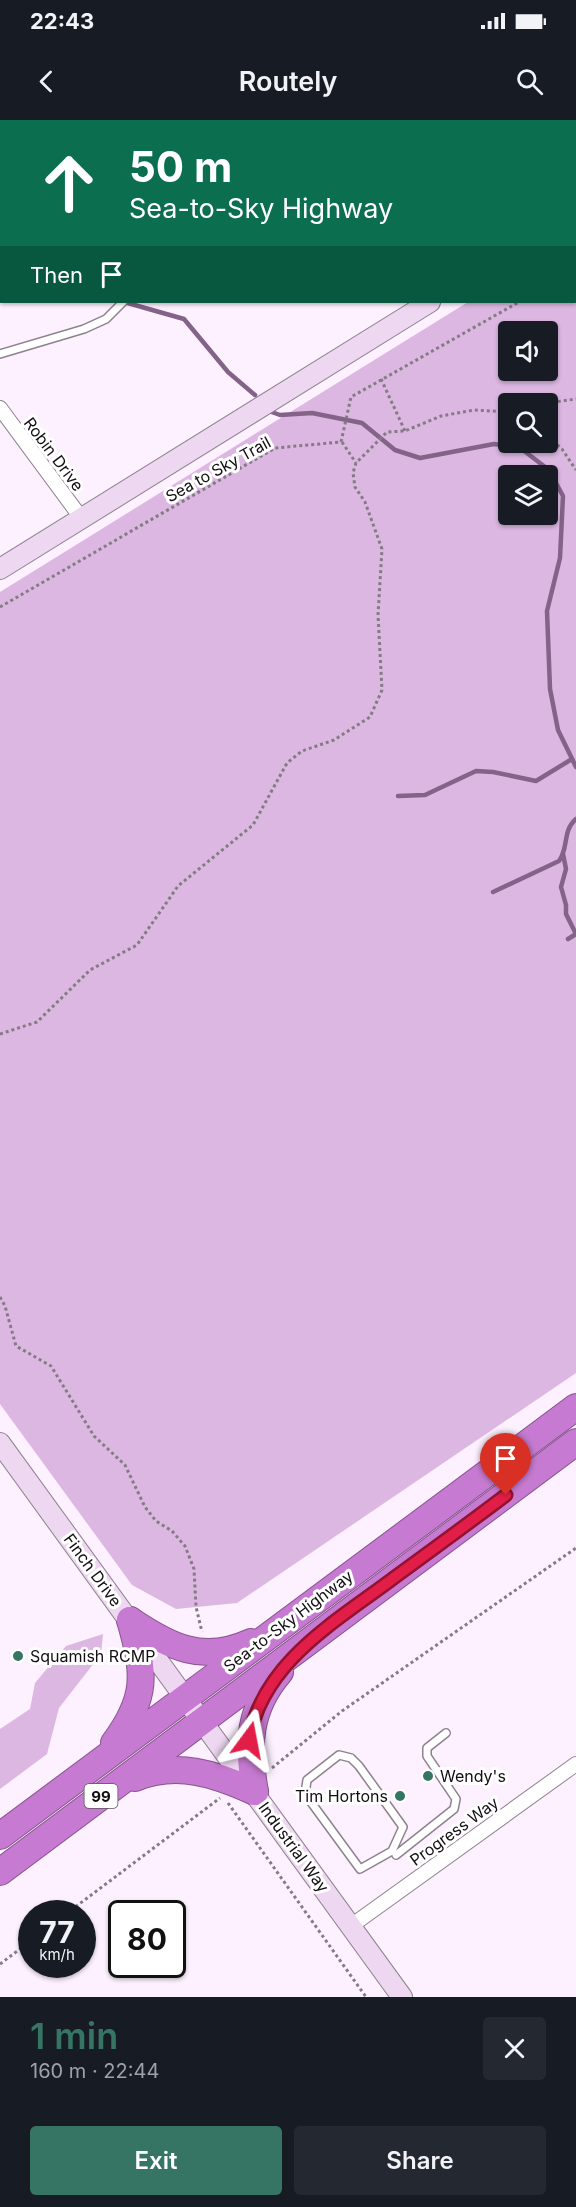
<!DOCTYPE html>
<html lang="en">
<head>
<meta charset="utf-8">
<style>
  :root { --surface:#171b24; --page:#242831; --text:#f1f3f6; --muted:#9ea1a6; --accent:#367563 }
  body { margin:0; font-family:Inter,sans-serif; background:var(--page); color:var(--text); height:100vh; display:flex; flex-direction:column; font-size:22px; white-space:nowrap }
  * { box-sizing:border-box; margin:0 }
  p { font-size:20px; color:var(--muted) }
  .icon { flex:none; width:33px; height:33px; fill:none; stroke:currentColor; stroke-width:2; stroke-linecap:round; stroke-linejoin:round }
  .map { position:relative; height:1877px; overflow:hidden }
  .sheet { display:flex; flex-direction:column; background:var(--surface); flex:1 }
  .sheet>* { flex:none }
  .hud { position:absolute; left:0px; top:0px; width:576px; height:183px; box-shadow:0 2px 4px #0004; background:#0b6e4f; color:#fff; overflow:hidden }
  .buttons { position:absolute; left:498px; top:201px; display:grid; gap:12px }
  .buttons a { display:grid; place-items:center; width:60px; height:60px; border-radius:6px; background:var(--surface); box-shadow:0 2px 4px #0004; font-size:30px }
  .speed { position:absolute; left:18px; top:1780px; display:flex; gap:12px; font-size:30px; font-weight:700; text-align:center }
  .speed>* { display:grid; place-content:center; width:78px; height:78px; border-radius:50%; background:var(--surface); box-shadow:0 2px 4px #0004; line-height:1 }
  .speed small { font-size:15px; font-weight:400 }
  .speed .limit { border:3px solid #111; border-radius:9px; background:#fff; color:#111 }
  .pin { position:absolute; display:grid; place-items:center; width:51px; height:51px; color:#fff; margin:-62px -26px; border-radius:50% 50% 50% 0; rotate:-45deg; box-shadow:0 0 6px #0007 }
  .pin .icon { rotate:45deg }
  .me { position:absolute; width:66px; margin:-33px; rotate:13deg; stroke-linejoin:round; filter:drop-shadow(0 0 4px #0008) }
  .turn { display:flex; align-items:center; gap:21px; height:126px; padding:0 30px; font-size:27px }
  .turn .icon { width:78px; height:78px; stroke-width:2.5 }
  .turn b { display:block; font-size:42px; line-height:51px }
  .then { display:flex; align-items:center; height:57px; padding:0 30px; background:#0003; gap:12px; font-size:22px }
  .round { display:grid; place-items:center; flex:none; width:63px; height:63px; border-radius:6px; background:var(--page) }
  .summary { display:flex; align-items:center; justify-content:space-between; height:102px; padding:0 30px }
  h1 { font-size:36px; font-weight:600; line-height:45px; color:var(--accent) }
  .button { display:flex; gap:12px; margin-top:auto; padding:12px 30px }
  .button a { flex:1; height:69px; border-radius:6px; background:var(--accent); color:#fff; font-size:24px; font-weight:600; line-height:69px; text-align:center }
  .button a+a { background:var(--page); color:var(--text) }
  .status { display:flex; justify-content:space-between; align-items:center; height:42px; padding:0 30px; background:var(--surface); direction:ltr }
  .status svg { height:16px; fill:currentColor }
  header { display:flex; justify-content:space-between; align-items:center; height:78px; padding:0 30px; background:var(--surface); font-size:27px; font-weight:600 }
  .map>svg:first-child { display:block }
  .green { fill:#dcb7e1; fill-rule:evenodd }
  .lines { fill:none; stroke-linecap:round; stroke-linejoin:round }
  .stream { stroke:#836388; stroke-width:4.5 }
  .lane-casing { stroke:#8d828e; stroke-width:10 }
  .street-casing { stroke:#8d828e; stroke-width:16 }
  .secondary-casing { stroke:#8d828e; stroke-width:22 }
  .highway-casing { stroke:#87548e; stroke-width:28 }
  .path { stroke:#847c85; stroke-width:3; stroke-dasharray:3 3; stroke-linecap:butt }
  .lane { stroke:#fff; stroke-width:7 }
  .street { stroke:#fff; stroke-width:14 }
  .secondary { stroke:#eed7f1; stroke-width:20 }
  .highway { stroke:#c67ad1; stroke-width:26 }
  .route-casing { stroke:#92132f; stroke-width:15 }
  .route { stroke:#e11d48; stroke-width:10 }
  .poi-dot { fill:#367563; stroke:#fff; stroke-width:2 }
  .labels { text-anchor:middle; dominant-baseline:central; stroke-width:6; stroke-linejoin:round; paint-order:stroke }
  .shield { fill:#fff; stroke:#595659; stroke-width:1.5 }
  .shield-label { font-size:15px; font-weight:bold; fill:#120e12 }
  .street-label { font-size:16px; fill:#120e12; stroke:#fff }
  .poi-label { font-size:16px; fill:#120e12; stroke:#fff; text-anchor:start }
</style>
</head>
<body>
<div class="status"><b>22:43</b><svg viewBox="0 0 49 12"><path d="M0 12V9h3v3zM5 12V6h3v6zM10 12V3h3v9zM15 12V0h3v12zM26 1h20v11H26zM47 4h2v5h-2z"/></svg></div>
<header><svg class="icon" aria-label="back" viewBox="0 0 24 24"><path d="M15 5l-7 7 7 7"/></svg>Routely<svg class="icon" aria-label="search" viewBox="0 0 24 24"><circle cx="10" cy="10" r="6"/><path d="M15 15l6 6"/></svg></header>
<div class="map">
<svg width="576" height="1877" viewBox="0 0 576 1877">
  <rect width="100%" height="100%" fill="#fdf1ff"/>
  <g class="green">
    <path d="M576,114V1253L237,1483L176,1489L132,1465L0,1284V472L468,182H574ZM508,212H548V250H508ZM508,284H548V322H508ZM508,356H548V394H508Z"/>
    <path d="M103,1514L101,1534L59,1588L47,1634L0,1669V1609L30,1589L35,1563L66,1526Z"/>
  </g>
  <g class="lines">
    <g class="stream">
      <path d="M0,11H2"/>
      <path d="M0,91H2"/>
      <path d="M124,182L184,199L228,252L255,275"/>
      <path d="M269,291L280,295L312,293L362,303L395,330L420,338L494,324L519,327L549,350L563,376L560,438L547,491L550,569L558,610L576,647"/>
      <path d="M398,676L425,675L476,651L493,652L536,661L572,639"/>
      <path d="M563,734L566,749L561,767L566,785V794L576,814"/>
      <path d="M493,772L559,741C569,728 562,711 576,699"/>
      <path d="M568,819L576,814"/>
    </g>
    <defs>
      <g id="lane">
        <path d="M0,234L84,209L106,199L123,182"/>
        <path d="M339,1635L351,1638L359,1646L403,1707L392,1731L360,1749L305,1674L307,1660Z"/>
        <path d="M396,1735L454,1689L456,1679L427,1636V1628L446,1613"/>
      </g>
      <g id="street">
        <path d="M0,288L82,399"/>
        <path d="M351,1806L576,1644"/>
      </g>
      <g id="secondary">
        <path d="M574,91L576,90"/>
        <path d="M0,449L430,182"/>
        <path d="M0,1323L402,1877"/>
      </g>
      <g id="highway">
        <path d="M130,1500C170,1527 203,1544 251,1522"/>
        <path d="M114,1623C148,1577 145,1553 130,1500"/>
        <path d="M135,1658C177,1641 216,1654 255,1672"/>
        <path d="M255,1672C247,1626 248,1589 280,1552"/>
        <path d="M0,1716L576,1287"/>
        <path d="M0,1752L576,1322"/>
      </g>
    </defs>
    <use href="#lane" class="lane-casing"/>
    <use href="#street" class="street-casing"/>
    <use href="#secondary" class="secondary-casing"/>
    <use href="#highway" class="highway-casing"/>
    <g class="path">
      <path d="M574,136L576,135"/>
      <path d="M381,259L405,311"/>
      <path d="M540,284L576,279"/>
      <path d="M548,317L562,329L576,350"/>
      <path d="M342,322L356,343"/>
      <path d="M0,487L275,328L341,322L351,277L519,182"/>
      <path d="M0,914L37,902L90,850L137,825L178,766L253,705L287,643L302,631L334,620L370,597L382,570L378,495L382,429L365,382L355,367L353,353L356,343L387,312L405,311L441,296L474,290L508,292"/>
      <path d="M0,1177L5,1186L16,1226L51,1246L94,1316L125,1345L145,1387L156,1401L172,1411L185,1426L194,1449L196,1487L202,1512"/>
      <path d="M272,1648L342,1591L576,1428"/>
      <path d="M228,1683L366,1877"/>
      <path d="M66,1794L220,1678"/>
      <path d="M0,1844L32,1820"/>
    </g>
    <use href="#lane" class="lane"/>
    <use href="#street" class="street"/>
    <use href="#secondary" class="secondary"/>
    <use href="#highway" class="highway"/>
  </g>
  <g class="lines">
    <defs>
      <path id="route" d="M249,1620C262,1542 337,1501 395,1457C432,1430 469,1403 506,1375"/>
    </defs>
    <use href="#route" class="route-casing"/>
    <use href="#route" class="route"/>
  </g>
  <g class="poi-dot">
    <circle cx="18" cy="1536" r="6"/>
    <circle cx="428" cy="1656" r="6"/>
    <circle cx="400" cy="1676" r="6"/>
  </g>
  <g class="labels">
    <rect class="shield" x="84.5" y="1664" width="33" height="24" rx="4.5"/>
    <g class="shield-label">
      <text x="101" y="1676">99</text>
    </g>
    <g class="street-label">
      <text transform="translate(54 334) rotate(53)">Robin Drive</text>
      <text transform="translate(218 349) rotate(-29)">Sea to Sky Trail</text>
      <text transform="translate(93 1450) rotate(54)">Finch Drive</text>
      <text transform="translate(288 1501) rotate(-37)">Sea-to-Sky Highway</text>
      <text transform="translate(454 1711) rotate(-36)">Progress Way</text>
      <text transform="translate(294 1727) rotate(54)">Industrial Way</text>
    </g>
    <g class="poi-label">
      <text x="30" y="1536">Squamish RCMP</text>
      <text x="440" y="1656">Wendy's</text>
      <text x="388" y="1676" text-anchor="end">Tim Hortons</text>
    </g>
  </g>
</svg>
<div class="buttons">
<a><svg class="icon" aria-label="sound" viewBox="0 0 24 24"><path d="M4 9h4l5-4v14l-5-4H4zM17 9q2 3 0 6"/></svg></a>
<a><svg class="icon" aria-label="search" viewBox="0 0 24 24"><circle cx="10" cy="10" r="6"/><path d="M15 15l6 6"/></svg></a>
<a><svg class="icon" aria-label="layers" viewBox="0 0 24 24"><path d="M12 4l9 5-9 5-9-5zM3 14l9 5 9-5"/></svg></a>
</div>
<div class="speed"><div>77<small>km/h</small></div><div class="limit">80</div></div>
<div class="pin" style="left:506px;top:1375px;background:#d93025"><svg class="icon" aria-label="arrive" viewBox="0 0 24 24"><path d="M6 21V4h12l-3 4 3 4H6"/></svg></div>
<svg class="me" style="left:249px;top:1620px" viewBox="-20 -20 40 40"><path d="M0-17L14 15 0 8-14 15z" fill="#e11d48" stroke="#fff" stroke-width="4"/></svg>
<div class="hud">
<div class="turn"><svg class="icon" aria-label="ahead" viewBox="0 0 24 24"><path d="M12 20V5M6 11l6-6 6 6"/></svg><div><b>50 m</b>Sea-to-Sky Highway</div></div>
<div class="then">Then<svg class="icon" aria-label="arrive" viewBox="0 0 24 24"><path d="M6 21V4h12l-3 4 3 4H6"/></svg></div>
</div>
</div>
<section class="sheet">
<div class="summary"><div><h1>1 min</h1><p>160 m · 22:44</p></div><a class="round"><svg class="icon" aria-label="close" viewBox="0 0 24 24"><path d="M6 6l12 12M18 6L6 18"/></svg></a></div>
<div class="button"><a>Exit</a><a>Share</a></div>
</section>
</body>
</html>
